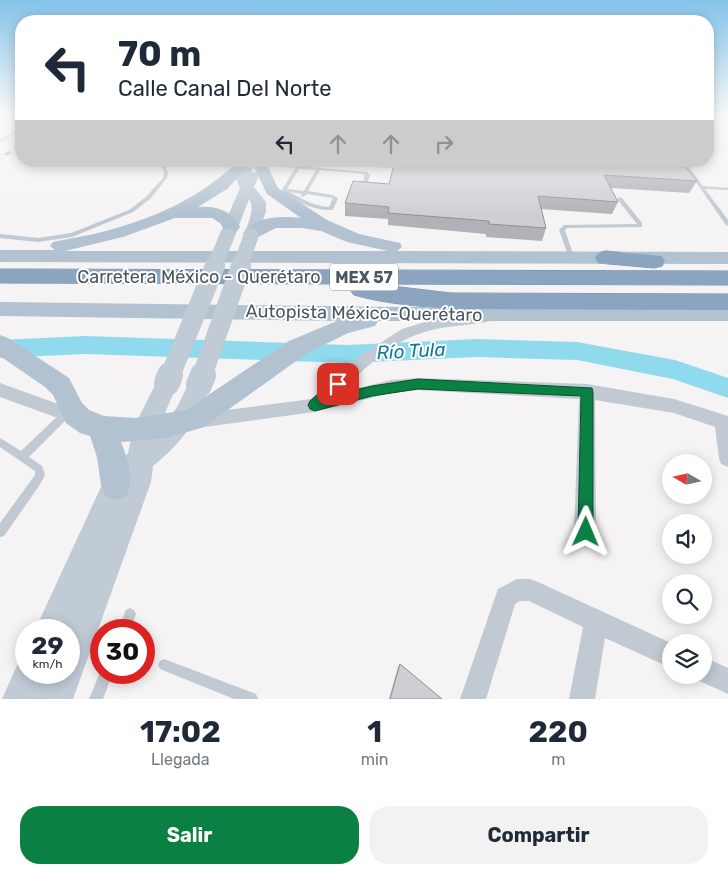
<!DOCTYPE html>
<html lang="es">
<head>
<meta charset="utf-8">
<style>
  :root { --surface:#fff; --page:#f2f2f3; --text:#1f2937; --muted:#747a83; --accent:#0b8043 }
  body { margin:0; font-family:Rubik,sans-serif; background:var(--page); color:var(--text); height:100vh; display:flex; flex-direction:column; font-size:19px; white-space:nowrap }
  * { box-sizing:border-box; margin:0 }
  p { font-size:16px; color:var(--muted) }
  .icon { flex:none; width:28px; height:28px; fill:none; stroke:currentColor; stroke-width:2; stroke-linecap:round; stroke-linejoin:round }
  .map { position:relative; height:699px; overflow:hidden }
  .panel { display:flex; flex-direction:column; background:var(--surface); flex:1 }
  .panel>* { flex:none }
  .banner { position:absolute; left:15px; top:15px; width:699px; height:152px; border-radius:20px; box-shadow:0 2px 12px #0003; background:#fff; color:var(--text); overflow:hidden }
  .needle { width:32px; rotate:279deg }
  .tools { position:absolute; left:662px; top:454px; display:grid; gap:10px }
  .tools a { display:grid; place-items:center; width:50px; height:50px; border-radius:50%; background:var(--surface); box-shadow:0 2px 12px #0003; font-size:25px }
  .speed { position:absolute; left:15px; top:619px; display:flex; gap:10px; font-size:25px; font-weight:700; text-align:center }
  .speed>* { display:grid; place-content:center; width:65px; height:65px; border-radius:50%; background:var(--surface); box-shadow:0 2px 12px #0003; line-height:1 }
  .speed small { font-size:12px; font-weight:400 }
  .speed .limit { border:8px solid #d22; background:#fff; color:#111 }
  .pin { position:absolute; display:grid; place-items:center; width:42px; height:42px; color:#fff; margin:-21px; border-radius:10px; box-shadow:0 2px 8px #0006 }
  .me { position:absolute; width:55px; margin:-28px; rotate:1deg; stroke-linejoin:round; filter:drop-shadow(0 0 4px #0008) }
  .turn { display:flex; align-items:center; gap:18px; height:105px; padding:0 20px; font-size:22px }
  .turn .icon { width:65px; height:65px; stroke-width:2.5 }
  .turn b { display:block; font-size:35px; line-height:42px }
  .lanes { display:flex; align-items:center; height:48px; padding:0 20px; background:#0003; justify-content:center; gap:25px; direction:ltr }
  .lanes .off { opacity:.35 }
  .eta { display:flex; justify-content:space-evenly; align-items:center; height:85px; text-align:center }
  .eta b { font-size:30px; font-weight:700; line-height:35px }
  .action { display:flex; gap:10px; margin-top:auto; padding:10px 20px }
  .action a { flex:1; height:58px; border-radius:20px; background:var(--accent); color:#fff; font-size:20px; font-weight:700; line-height:58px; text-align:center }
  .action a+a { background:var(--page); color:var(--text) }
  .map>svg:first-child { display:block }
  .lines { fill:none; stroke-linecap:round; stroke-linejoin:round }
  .river { fill:#90daee; fill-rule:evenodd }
  .highway-casing { stroke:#7690ad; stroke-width:1 }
  .lane { fill:#c1cad2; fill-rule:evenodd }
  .street { fill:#c1cad2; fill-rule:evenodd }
  .secondary { fill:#c1cbd6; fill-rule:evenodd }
  .primary { fill:#b3c2d1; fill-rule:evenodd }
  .highway { fill:#8ba5c1; fill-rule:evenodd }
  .rail-casing { stroke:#b5b8bd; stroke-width:3 }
  .rail { stroke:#fff; stroke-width:2; stroke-dasharray:6; stroke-linecap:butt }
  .secondary-bridge-far2 { stroke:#c1cbd6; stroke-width:15 }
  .secondary-bridge-far1 { stroke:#c1cbd6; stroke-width:20 }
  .secondary-bridge { stroke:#c1cbd6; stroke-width:26 }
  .wall { fill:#b0b2b7 }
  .building { fill:#cdcfd5; stroke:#909195 }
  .route { fill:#0b8043; stroke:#07532c }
  .labels { text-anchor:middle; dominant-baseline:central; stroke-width:4; stroke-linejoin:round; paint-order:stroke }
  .shield { fill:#fff; stroke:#808990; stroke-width:1 }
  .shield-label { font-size:16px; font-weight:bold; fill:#4a5661 }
  .street-label { font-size:18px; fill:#4a5661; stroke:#fff }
  .water-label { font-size:19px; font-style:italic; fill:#0c7c9b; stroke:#fff }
</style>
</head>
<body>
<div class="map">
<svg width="728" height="699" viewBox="0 0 728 699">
  <rect width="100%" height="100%" fill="#f5f3f3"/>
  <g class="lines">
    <path class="river" d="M85,336L348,345L477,339L577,342L675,360L728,378V398L673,379L577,360L477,357L348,363L85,354L0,358V340Z"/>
    <defs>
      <g id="highway">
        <path d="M606,251L662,256L665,261L662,266L654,268L598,263L595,258L598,253Z"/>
        <path d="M0,269L728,271V285L375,284L451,293L728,294V310L451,309C418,306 385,304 354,295L350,290L355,284L0,283Z"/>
      </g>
    </defs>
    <use href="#highway" class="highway-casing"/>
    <g class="lane">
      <path d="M11,117H15L0,124V122Z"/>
      <path d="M20,121H21L20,125L21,131L0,142V139L20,129L16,125Z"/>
      <path d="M158,161H162L168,172L167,178L150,199L133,212L72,237L38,242L0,238V234L38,238L71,233L129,210L146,197L163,178L164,172Z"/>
      <path d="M269,161H273L272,163L274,164L367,172L370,175L365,190L363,191L361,190L365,174L320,170L308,191L333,195L338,198L333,210C314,211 297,202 282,191V190L295,168L273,166L268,164ZM299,169L316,170L304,191L287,189ZM290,192L302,194L301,196L303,197L307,194L333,198L329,207C315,206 303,200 290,192Z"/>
      <path d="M310,161L390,166L392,167L390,168L312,163H310Z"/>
      <path d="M681,161H685L703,186L728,188V190L705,189L728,220V226L726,225Z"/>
      <path d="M620,197L622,198L642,223V227L567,228L565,230L574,257L573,258H569L559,230L564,225L637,224L617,199Z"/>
      <path d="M66,410L69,411L70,414L69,417L29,457L42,466L45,475L39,486L4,536L0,537V523L35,475V471L0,447V438L21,451L63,411Z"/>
      <path d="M130,608L134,610L136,614L130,630H118L126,610Z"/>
      <path d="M164,659L256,694L258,699H234L160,669L158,665L160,661Z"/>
      <path d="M101,670V672H113L103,699H89Z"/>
    </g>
    <g class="street">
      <path d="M488,312L493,314L495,317L493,320C472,326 449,325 428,331C393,340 364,369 339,393L391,380L418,378L587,384L674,399L728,416V467L721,464L719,458L715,427L674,413L595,400L596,532L592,539L585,543L578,539L574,532L579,399L418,390L391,393L314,412L197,428L191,426L188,421L191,416L197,414L311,399L360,356L402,329L428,321Z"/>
      <path d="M0,383L86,414L89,419L86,424L80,426L0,397Z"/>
      <path d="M517,579H530L538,582L671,643V668L605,638L595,699H569L583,627L529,601H520L515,604L486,699H460L498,589Z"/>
      <path d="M704,657L728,668V694L695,679L693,675H704Z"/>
    </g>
    <g class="secondary">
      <path d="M243,161H255L251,172L257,173L259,176L254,187L266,202V211L257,239H245L243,236C247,226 256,209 249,199L235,236L233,239H221L219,236L240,188C233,178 239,171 243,161Z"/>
      <path d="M167,374L175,377L178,383L157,431L176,409L191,379L199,376L207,379L210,385C197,421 183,442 153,466L151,482L73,699H2L20,659L26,657V672H69V630H35L106,476L128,453L133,429L159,377Z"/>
    </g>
    <g class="primary">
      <path d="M238,161H265L278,188L327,220L359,234L400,243L402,247L397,251L728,252V264L0,262V250H55L50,246L53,242C66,239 81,237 94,234C148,221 199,200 238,161ZM252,163L267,194L301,218C283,216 255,216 243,233L246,237L252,238L258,237L276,228H302L321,231L347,242L388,251H65L123,237L175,218H212L220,223L225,231L231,232L237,231L240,227C231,210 216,206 198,207L227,189Z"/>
      <path d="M0,302L406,307H728V321H378L375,326L348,333L306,354L204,427L167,438L121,442C128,459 134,478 127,496L116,500L105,496L101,485L97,457L90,436L80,433L66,423L53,395L45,387L0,356V335L8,338L69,378L82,403L89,410L104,416L135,418L186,410L289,341L337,321L0,316Z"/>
    </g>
    <use href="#highway" class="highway"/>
    <defs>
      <path id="rail" d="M0,158L21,146"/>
    </defs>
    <use href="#rail" class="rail-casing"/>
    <use href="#rail" class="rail"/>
    <g class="secondary-bridge-far2">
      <path d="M214,267L227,236"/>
      <path d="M240,267L251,236"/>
    </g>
    <g class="secondary-bridge-far1">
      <path d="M170,376L215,266"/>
      <path d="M202,376L241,266"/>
    </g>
    <g class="secondary-bridge">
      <path d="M167,383L170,375"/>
      <path d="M199,385L203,375"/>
    </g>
  </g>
  <g class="wall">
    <path d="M395,161L697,181L689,193L611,188L618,202L612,214L541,209L546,228L542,241L486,237V234L388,225V219L345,216V203L389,184Z"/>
    <path d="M400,664L442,699H389L398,667Z"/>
  </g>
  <g class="building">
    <path d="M395,161H681L697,181L604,175L618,202L538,196L546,228L489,224V221L388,213L389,207L345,203L353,181L389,184Z"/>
    <path d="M400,664L442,699H390Z"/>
  </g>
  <linearGradient id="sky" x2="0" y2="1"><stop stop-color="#85c3ea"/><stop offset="0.54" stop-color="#fafafa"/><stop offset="1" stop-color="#fafafa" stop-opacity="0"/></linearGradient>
  <rect width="728" height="215" fill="url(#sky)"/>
  <path class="route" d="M338,379L342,380L344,384L334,395L372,386L418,379L592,388L593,392V532L591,538L586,540L580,538L578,532L581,396L418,389L372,396L315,411L310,409L308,405L310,401L334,380Z"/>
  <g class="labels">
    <rect class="shield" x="330" y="263.5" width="68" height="27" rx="4"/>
    <g class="shield-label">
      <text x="364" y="277">MEX 57</text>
    </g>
    <g class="street-label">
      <text x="199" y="277">Carretera México - Querétaro</text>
      <text transform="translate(364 313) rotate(1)">Autopista México-Querétaro</text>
    </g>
    <g class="water-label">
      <text transform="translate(411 351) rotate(-3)">Río Tula</text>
    </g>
  </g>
</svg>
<div class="tools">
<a><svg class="needle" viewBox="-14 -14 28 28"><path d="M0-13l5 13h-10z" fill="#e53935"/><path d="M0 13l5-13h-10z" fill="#747a83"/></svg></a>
<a><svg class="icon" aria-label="sound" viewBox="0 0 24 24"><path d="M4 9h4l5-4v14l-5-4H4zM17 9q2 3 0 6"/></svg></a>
<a><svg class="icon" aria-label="search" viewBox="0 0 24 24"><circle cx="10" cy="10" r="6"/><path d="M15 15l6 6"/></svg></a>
<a><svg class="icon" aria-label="layers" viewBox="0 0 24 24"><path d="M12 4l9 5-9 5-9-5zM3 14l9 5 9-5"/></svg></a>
</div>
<div class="speed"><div>29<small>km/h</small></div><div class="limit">30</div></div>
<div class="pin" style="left:338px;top:384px;background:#d93025"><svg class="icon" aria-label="arrive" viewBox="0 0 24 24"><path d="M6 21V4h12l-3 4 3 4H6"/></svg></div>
<svg class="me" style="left:586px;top:532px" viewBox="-20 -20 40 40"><path d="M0-17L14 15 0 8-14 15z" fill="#0b8043" stroke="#fff" stroke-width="4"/></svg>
<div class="banner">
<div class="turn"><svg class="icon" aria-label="left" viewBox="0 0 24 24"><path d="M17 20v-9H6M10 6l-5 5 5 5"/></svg><div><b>70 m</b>Calle Canal Del Norte</div></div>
<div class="lanes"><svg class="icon" aria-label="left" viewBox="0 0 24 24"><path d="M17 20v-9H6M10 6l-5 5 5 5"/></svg><svg class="icon off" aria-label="ahead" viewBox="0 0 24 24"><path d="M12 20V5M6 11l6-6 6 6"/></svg><svg class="icon off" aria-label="ahead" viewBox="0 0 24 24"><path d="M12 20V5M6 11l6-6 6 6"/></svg><svg class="icon off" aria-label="right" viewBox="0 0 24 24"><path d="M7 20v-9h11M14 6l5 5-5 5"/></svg></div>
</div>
</div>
<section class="panel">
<div class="eta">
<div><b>17:02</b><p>Llegada</p></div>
<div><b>1</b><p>min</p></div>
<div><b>220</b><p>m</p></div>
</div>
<div class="action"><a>Salir</a><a>Compartir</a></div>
</section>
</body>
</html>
